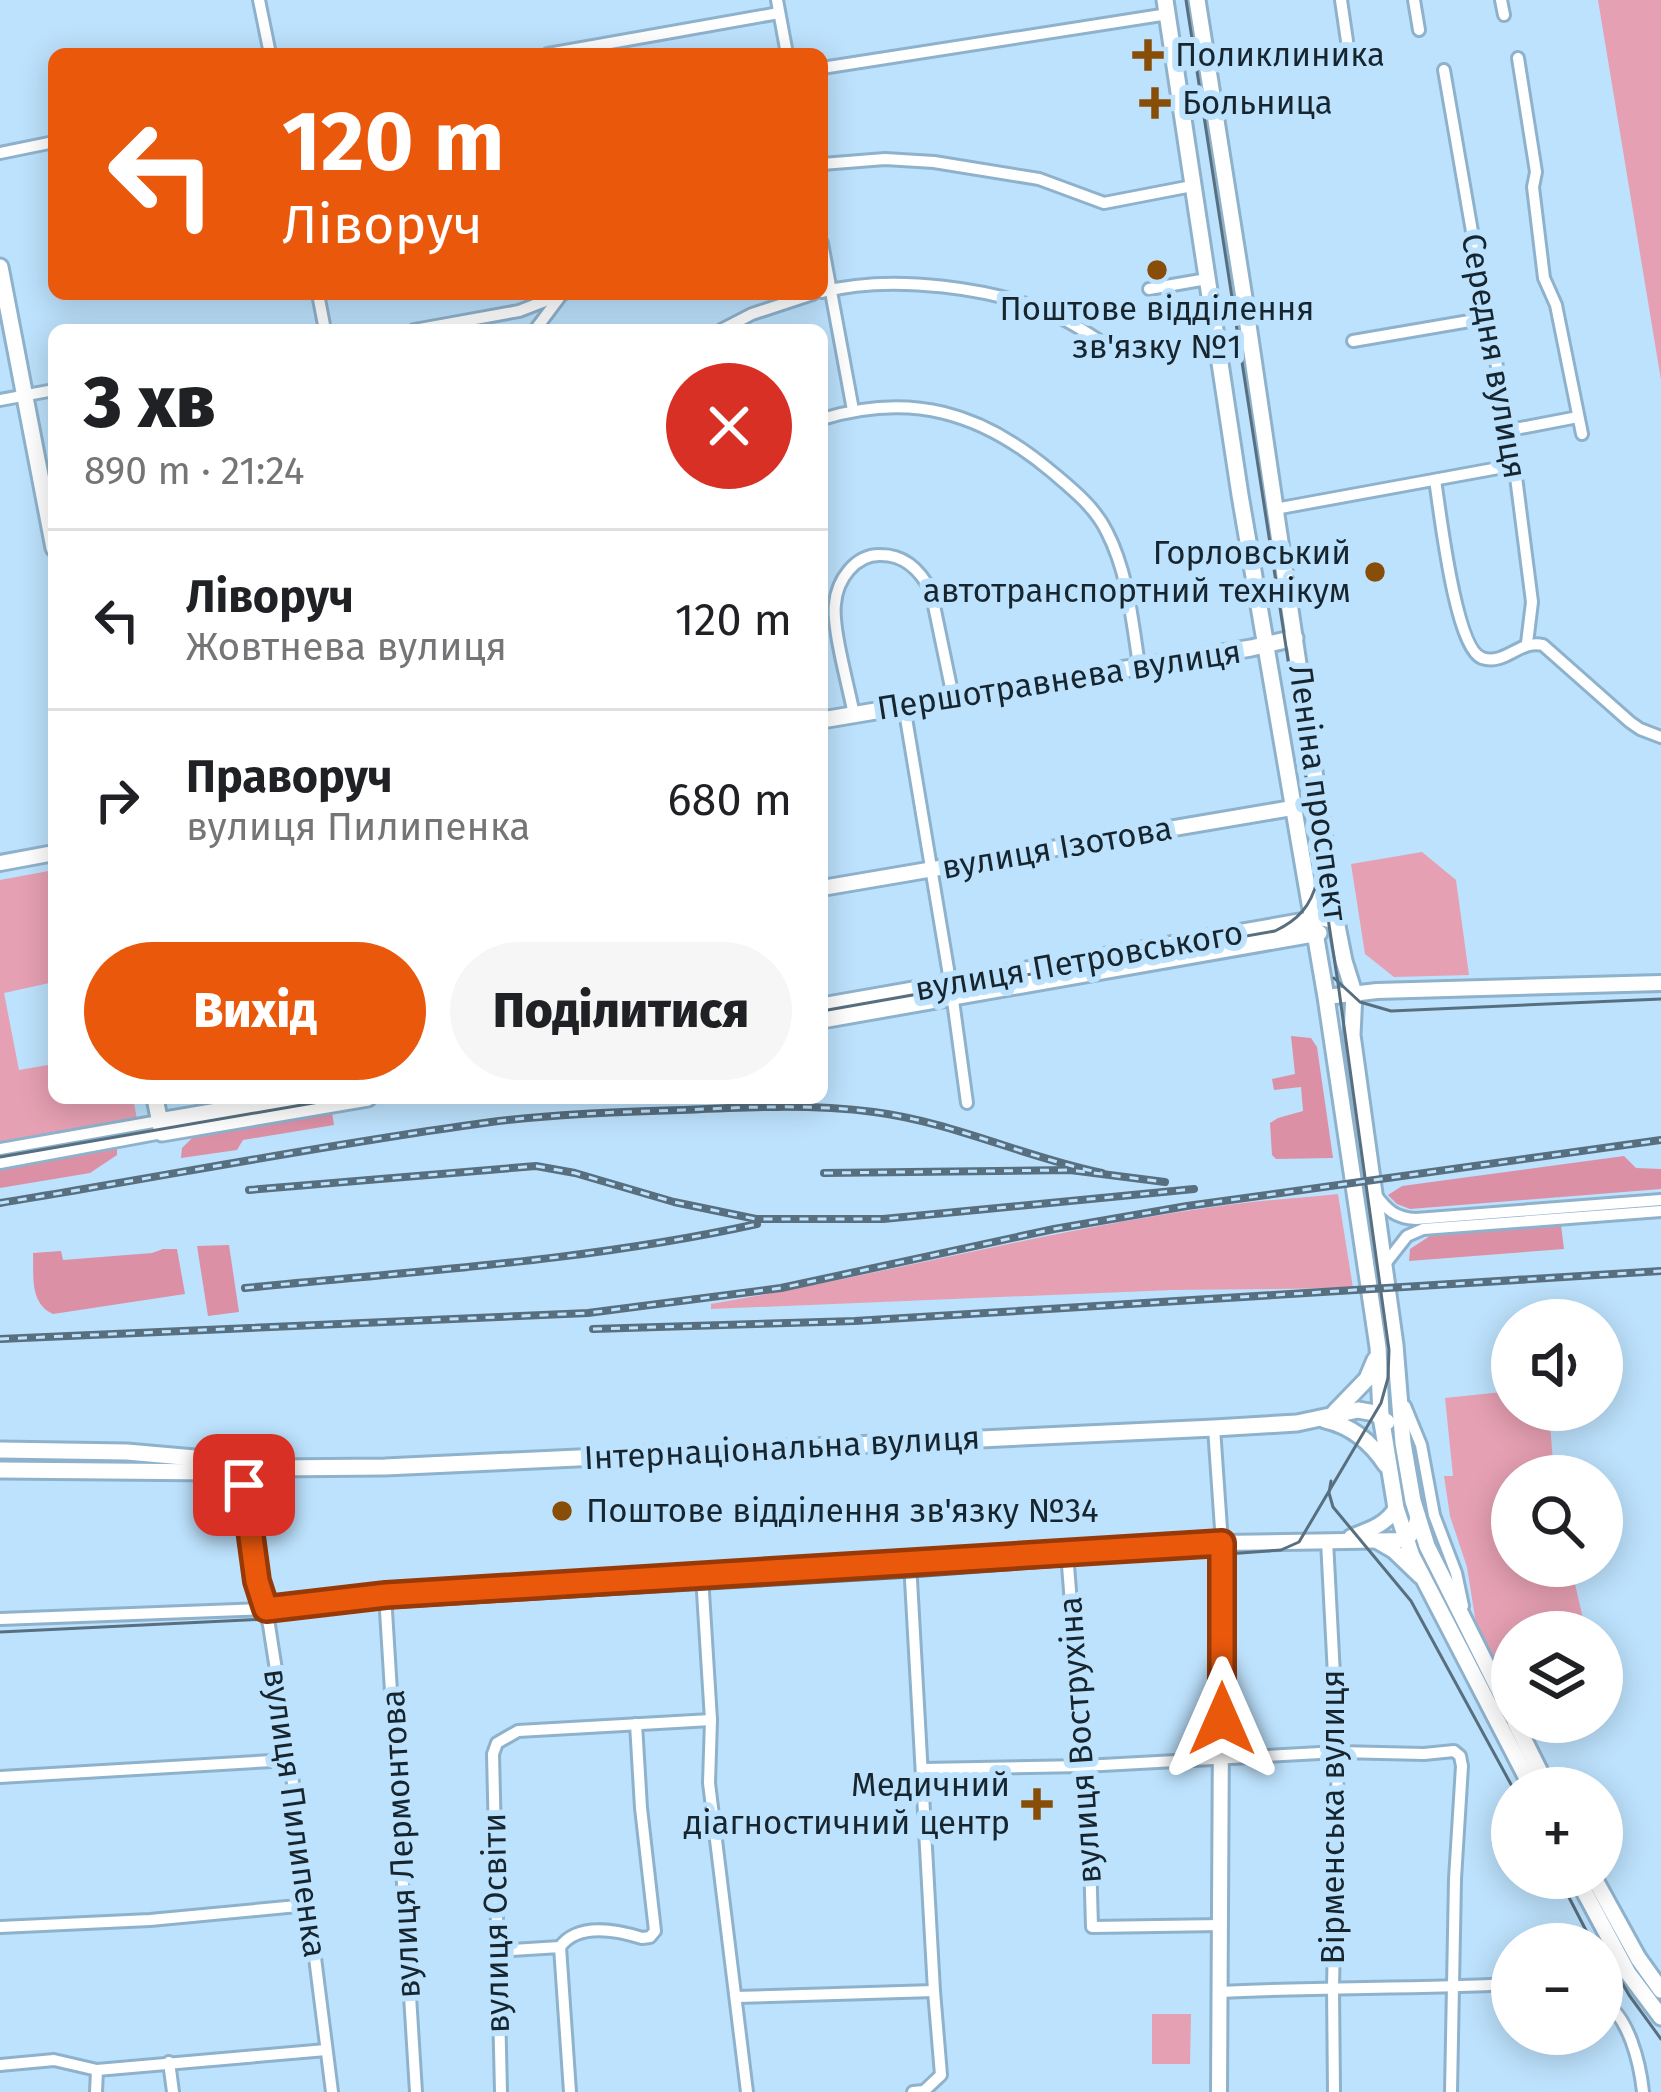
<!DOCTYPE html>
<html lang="uk">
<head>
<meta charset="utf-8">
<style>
  :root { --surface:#fff; --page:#f6f6f6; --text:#202124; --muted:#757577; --line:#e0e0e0; --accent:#ea580c }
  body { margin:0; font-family:"Fira Sans",sans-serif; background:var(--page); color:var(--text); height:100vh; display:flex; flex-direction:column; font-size:45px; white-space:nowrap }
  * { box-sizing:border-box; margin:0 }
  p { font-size:39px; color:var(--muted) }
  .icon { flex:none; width:66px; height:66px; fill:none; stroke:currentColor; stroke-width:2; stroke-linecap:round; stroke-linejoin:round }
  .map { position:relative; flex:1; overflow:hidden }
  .side { position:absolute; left:48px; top:324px; width:780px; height:780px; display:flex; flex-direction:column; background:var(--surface); border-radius:18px; box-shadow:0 6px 30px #0003 }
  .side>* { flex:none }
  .banner { position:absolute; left:48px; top:48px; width:780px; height:252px; border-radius:18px; box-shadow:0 6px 30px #0003; background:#ea580c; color:#fff; overflow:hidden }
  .controls { position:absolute; left:1491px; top:1299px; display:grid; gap:24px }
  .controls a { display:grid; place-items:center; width:132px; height:132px; border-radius:50%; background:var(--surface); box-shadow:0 6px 30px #0003; font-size:60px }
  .pin { position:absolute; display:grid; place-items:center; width:102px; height:102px; color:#fff; margin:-51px; border-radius:24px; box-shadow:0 6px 18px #0006 }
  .me { position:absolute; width:132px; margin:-66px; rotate:0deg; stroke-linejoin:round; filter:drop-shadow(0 0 9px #0008) }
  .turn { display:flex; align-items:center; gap:42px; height:252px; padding:0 36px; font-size:54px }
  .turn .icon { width:156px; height:156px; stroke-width:2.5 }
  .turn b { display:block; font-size:84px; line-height:102px }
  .round { display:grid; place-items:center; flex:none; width:126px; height:126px; border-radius:63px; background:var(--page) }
  .head { display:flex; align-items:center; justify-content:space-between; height:204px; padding:0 36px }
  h1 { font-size:72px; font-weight:800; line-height:90px }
  .button { display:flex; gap:24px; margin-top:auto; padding:24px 36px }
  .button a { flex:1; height:138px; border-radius:72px; background:var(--accent); color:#fff; font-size:48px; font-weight:800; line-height:138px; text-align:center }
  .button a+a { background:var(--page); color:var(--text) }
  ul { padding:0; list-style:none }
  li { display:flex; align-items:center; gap:36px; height:180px; padding:0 36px; border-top:3px solid var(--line) }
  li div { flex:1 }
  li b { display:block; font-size:45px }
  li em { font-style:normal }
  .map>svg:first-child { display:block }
  .green { fill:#e6a0b3 }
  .forest { fill:#dc90a6 }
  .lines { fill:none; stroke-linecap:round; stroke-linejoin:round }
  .minor-casing { stroke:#8fb2cc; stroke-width:16 }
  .tertiary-casing { stroke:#8fb2cc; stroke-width:20 }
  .secondary-casing { stroke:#8fb2cc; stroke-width:21 }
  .minor { stroke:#fff; stroke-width:10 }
  .tertiary { stroke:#fff; stroke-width:14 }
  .secondary { stroke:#fff; stroke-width:15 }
  .tram { stroke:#586f7f; stroke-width:3 }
  .rail-casing { stroke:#586f7f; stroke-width:8 }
  .rail { stroke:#bde2fd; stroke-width:3; stroke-dasharray:9; stroke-linecap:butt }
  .route-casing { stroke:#983908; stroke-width:30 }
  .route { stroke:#ea580c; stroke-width:21 }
  .poi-dot { fill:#884d07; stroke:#bde2fd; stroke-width:4.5 }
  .labels { text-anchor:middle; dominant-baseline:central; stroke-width:12; stroke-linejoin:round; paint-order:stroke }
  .poi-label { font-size:33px; fill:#17252f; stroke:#bde2fd; text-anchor:start }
  .street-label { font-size:33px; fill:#17252f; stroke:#bde2fd }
</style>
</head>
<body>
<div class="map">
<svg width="1661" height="2092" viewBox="0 0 1661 2092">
  <rect width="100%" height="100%" fill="#bde2fd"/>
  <g class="green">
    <path d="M1598,0H1661V380Z"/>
    <path d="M1422,852L1456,880L1469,975L1394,977L1365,954L1351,864Z"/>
    <path d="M54,870V982L4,993L19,1070L54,1064V1098H133L137,1119L0,1143V880Z"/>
    <path d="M1338,1194L1353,1288L1173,1290L711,1309V1304C884,1275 1054,1228 1228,1205C1264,1200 1301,1198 1338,1194Z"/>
    <path d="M1512,1391V1410H1549L1554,1476H1512V1566H1571L1586,1632H1512V1679H1504L1476,1624L1467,1567L1450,1516L1444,1476H1453L1445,1398Z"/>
    <path d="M1152,2014H1191L1190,2064H1152Z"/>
  </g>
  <g class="forest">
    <path d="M1291,1036L1311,1038L1317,1047L1333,1158L1276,1159L1272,1155L1270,1123L1278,1118L1303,1111L1301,1087L1274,1090L1272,1079L1295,1074Z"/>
    <path d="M332,1112L334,1125L243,1140L237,1150L181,1158L182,1148L196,1134Z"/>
    <path d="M117,1149V1155L90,1173L0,1188V1169Z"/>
    <path d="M1624,1156L1636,1168L1661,1169V1189L1410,1209L1397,1204L1388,1195L1402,1186Z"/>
    <path d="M1561,1225L1564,1249L1409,1261L1410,1249L1436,1232Z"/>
    <path d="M229,1245L239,1312L208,1316L197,1246Z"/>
    <path d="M163,1249H177L185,1294L53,1314C29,1303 34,1275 33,1253L61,1251L63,1260L152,1253Z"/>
  </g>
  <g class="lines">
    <defs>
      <g id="minor">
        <path d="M259,0L270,54"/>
        <path d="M777,0L787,54"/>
        <path d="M1341,0L1347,41"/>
        <path d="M1414,0L1419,30"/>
        <path d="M1501,0L1504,15"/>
        <path d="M548,54L779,13"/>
        <path d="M1518,58L1536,172L1533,187L1544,278L1556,305L1582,434"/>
        <path d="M822,68L1168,14"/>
        <path d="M1444,70L1487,318L1510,430L1532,602L1527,643"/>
        <path d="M0,153L54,142"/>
        <path d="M822,164L885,159L934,162L1039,179L1104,203L1192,186"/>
        <path d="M822,243L853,410"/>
        <path d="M1149,289L1207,279"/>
        <path d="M822,292C891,274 997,287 1061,318C1078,326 1093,337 1109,347"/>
        <path d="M318,294L325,330"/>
        <path d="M414,330L519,311L563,294"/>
        <path d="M535,330L559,298"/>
        <path d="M721,330L752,314L813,294"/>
        <path d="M1353,341L1487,318"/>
        <path d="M0,400L54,390"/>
        <path d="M822,419C911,392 981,412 1052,472C1072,489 1095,507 1107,532C1128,573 1132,620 1139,665"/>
        <path d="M1510,430L1578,417"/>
        <path d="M1435,480C1440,511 1455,648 1482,658C1505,666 1520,639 1543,645L1630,722L1640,729L1661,737"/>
        <path d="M1275,509L1515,465"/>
        <path d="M904,706L952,993L967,1103"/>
        <path d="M854,715C849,688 832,629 835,604C837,580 855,554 881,555C905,555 920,570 931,591L953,697"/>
        <path d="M0,1149L159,1121"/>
        <path d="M0,1163L162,1133"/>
        <path d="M1375,1194C1387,1210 1395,1218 1416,1219L1661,1200"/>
        <path d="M1385,1264L1407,1236L1423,1229L1661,1211"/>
        <path d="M1405,1406L1421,1445L1434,1515L1456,1573L1463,1606"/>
        <path d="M242,1465L257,1581L269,1625L290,1760L332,2092"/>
        <path d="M1327,1541L1338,1752L1333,1987L1334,2092"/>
        <path d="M1067,1553L1084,1766L1088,1788L1092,1927L1221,1925"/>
        <path d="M910,1562L934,1991L941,2075L924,2091L913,2092"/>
        <path d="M702,1576L711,1720L709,1783L747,2092"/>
        <path d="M385,1595L416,2092"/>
        <path d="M0,1619L266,1609L385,1595L1222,1543L1214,1428"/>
        <path d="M923,1769L1084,1766L1338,1752L1424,1754L1454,1751L1460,1756L1462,1766L1455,1879L1451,2092"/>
        <path d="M0,1777L290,1760"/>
        <path d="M0,1927L150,1920L308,1905"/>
        <path d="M560,1947C578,1922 616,1930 642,1938L650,1937L655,1931L641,1808L636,1724"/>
        <path d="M496,1951L560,1947L570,2092"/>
        <path d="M1220,1992C1317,1987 1415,1989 1512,1984"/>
        <path d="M736,1997L934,1991"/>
        <path d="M1602,2001C1629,2015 1640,2064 1643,2092"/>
        <path d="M169,2062L173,2092"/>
        <path d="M0,2065L54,2060L97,2070L326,2050"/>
        <path d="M96,2092L97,2070"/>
        <path d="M501,2092L493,1754L497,1743L518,1731L711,1720"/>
      </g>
      <g id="tertiary">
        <path d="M0,863L54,853"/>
        <path d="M822,888L1292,808"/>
        <path d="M1326,997L1377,991L1661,983"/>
        <path d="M1351,1537C1369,1530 1386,1525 1396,1508"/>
        <path d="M1377,1541L1394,1551L1420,1576"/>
        <path d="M1219,2092L1222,1543L1406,1540L1414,1531L1418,1516"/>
      </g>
      <g id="secondary">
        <path d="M1165,0L1240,495L1326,997L1378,1347L1381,1416L1396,1508L1412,1556L1532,1788"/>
        <path d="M1197,0L1244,298L1336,921L1344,961L1354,993L1352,1035L1395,1345L1403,1443L1413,1501L1427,1546L1512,1716"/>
        <path d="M0,267L54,548"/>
        <path d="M822,720L1251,648L1295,638"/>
        <path d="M822,1006L1322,918L1336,921"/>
        <path d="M822,1020L1319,933"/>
        <path d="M155,1098L162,1133L368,1098"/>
        <path d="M159,1121L294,1098"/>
        <path d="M1335,1412L1367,1379L1375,1360"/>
        <path d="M1325,1420C1352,1426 1371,1442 1386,1465"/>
        <path d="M0,1450L127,1452L217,1460L272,1468L385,1467L1214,1428L1297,1423L1358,1410L1375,1413L1387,1422"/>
        <path d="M0,1470L216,1472L236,1467"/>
        <path d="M1515,1722L1548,1788"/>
        <path d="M1577,1878L1628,1973L1661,2017"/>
        <path d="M1594,1878L1638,1958L1661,1990"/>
      </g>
    </defs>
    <use href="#minor" class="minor-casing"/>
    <use href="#tertiary" class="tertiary-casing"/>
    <use href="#secondary" class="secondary-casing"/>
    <use href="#minor" class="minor"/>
    <use href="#tertiary" class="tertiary"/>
    <use href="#secondary" class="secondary"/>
    <g class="tram">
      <path d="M1334,978L1360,1002L1391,1011L1661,999"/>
      <path d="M822,1011L1275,931C1298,920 1311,906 1317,881"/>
      <path d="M0,1157L342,1098"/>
      <path d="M1331,1481L1329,1493L1333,1507L1411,1601L1513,1788"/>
      <path d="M0,1632L268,1619L387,1608L910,1577L1281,1550L1299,1542L1381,1403L1388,1378L1389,1350L1338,983L1186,0"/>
      <path d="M1559,1878L1593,1944"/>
      <path d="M1602,1948L1629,1995L1661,2039"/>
    </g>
    <defs>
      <g id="rail">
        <path d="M824,1173L1070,1170L1165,1182"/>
        <path d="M249,1190L536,1166L575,1173L674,1202L756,1219H883L1194,1189"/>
        <path d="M0,1203C161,1177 322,1145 484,1123C549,1114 617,1112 683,1110C746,1107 811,1104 874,1112C952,1122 1024,1157 1102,1173"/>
        <path d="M245,1288C416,1271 589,1261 757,1224"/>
        <path d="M593,1329L855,1321L1661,1271"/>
        <path d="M0,1339L588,1313L781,1288L1054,1229L1187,1206L1661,1140"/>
      </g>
    </defs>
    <use href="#rail" class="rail-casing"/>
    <use href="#rail" class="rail"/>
  </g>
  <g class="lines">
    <defs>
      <path id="route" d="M244,1485L257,1581L266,1609L386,1595L1222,1543V1719"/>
    </defs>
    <use href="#route" class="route-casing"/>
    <use href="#route" class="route"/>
  </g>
  <g class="poi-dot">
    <path d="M1142 37h12v12h12v12h-12v12h-12v-12h-12v-12h12z"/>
    <path d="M1149 85h12v12h12v12h-12v12h-12v-12h-12v-12h12z"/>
    <circle cx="1157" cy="270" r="12"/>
    <circle cx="1375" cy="572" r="12"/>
    <circle cx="562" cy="1511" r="12"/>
    <path d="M1031 1786h12v12h12v12h-12v12h-12v-12h-12v-12h12z"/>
  </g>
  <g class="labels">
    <g class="poi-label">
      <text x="1175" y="55">Поликлиника</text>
      <text x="1182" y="103">Больница</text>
      <text x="1157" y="309" text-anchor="middle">Поштове відділення<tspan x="1157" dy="38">зв'язку №1</tspan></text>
      <text x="1351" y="553" text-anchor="end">Горловський<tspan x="1351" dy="38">автотранспортний технікум</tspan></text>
      <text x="586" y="1511">Поштове відділення зв'язку №34</text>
      <text x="1010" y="1785" text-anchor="end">Медичний<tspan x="1010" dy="38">діагностичний центр</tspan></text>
    </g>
    <g class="street-label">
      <text transform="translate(1494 356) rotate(80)">Середня вулиця</text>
      <text transform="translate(1059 680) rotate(-9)">Першотравнева вулиця</text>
      <text transform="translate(1318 793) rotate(82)">Леніна проспект</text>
      <text transform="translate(1057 848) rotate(-10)">вулиця Ізотова</text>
      <text transform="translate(1079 961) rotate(-10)">вулиця Петровського</text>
      <text transform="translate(782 1448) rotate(-3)">Інтернаціональна вулиця</text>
      <text transform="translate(1080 1740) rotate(-94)">вулиця Вострухіна</text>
      <text transform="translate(295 1813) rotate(82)">вулиця Пилипенка</text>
      <text transform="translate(1333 1817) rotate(-90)">Вірменська вулиця</text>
      <text transform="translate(401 1844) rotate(-93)">вулиця Лермонтова</text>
      <text transform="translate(496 1923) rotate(-91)">вулиця Освіти</text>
    </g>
  </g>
</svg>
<div class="controls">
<a><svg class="icon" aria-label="sound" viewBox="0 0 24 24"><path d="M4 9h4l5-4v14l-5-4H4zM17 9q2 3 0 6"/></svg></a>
<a><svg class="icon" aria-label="search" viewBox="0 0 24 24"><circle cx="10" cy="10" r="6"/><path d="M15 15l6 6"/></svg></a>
<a><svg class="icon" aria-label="layers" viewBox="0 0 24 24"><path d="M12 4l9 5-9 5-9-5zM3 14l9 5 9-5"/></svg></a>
<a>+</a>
<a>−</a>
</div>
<div class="pin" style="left:244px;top:1485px;background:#d93025"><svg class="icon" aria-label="arrive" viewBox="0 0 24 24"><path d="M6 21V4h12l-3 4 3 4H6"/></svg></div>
<svg class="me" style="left:1222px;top:1719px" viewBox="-20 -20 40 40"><path d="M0-17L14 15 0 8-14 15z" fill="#ea580c" stroke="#fff" stroke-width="4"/></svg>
<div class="banner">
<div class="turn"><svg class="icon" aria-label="left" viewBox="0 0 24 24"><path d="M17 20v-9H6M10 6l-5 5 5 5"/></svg><div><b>120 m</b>Ліворуч</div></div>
</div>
<section class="side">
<div class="head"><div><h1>3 хв</h1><p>890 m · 21:24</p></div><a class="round" style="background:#d93025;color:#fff"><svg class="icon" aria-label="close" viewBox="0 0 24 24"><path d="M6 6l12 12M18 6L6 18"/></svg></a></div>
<ul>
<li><svg class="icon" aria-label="left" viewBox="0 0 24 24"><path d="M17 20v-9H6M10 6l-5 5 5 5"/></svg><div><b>Ліворуч</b><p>Жовтнева вулиця</p></div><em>120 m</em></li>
<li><svg class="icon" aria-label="right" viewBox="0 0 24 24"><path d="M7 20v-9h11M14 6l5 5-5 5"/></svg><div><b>Праворуч</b><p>вулиця Пилипенка</p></div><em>680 m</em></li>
</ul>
<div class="button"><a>Вихід</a><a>Поділитися</a></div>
</section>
</div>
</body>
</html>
